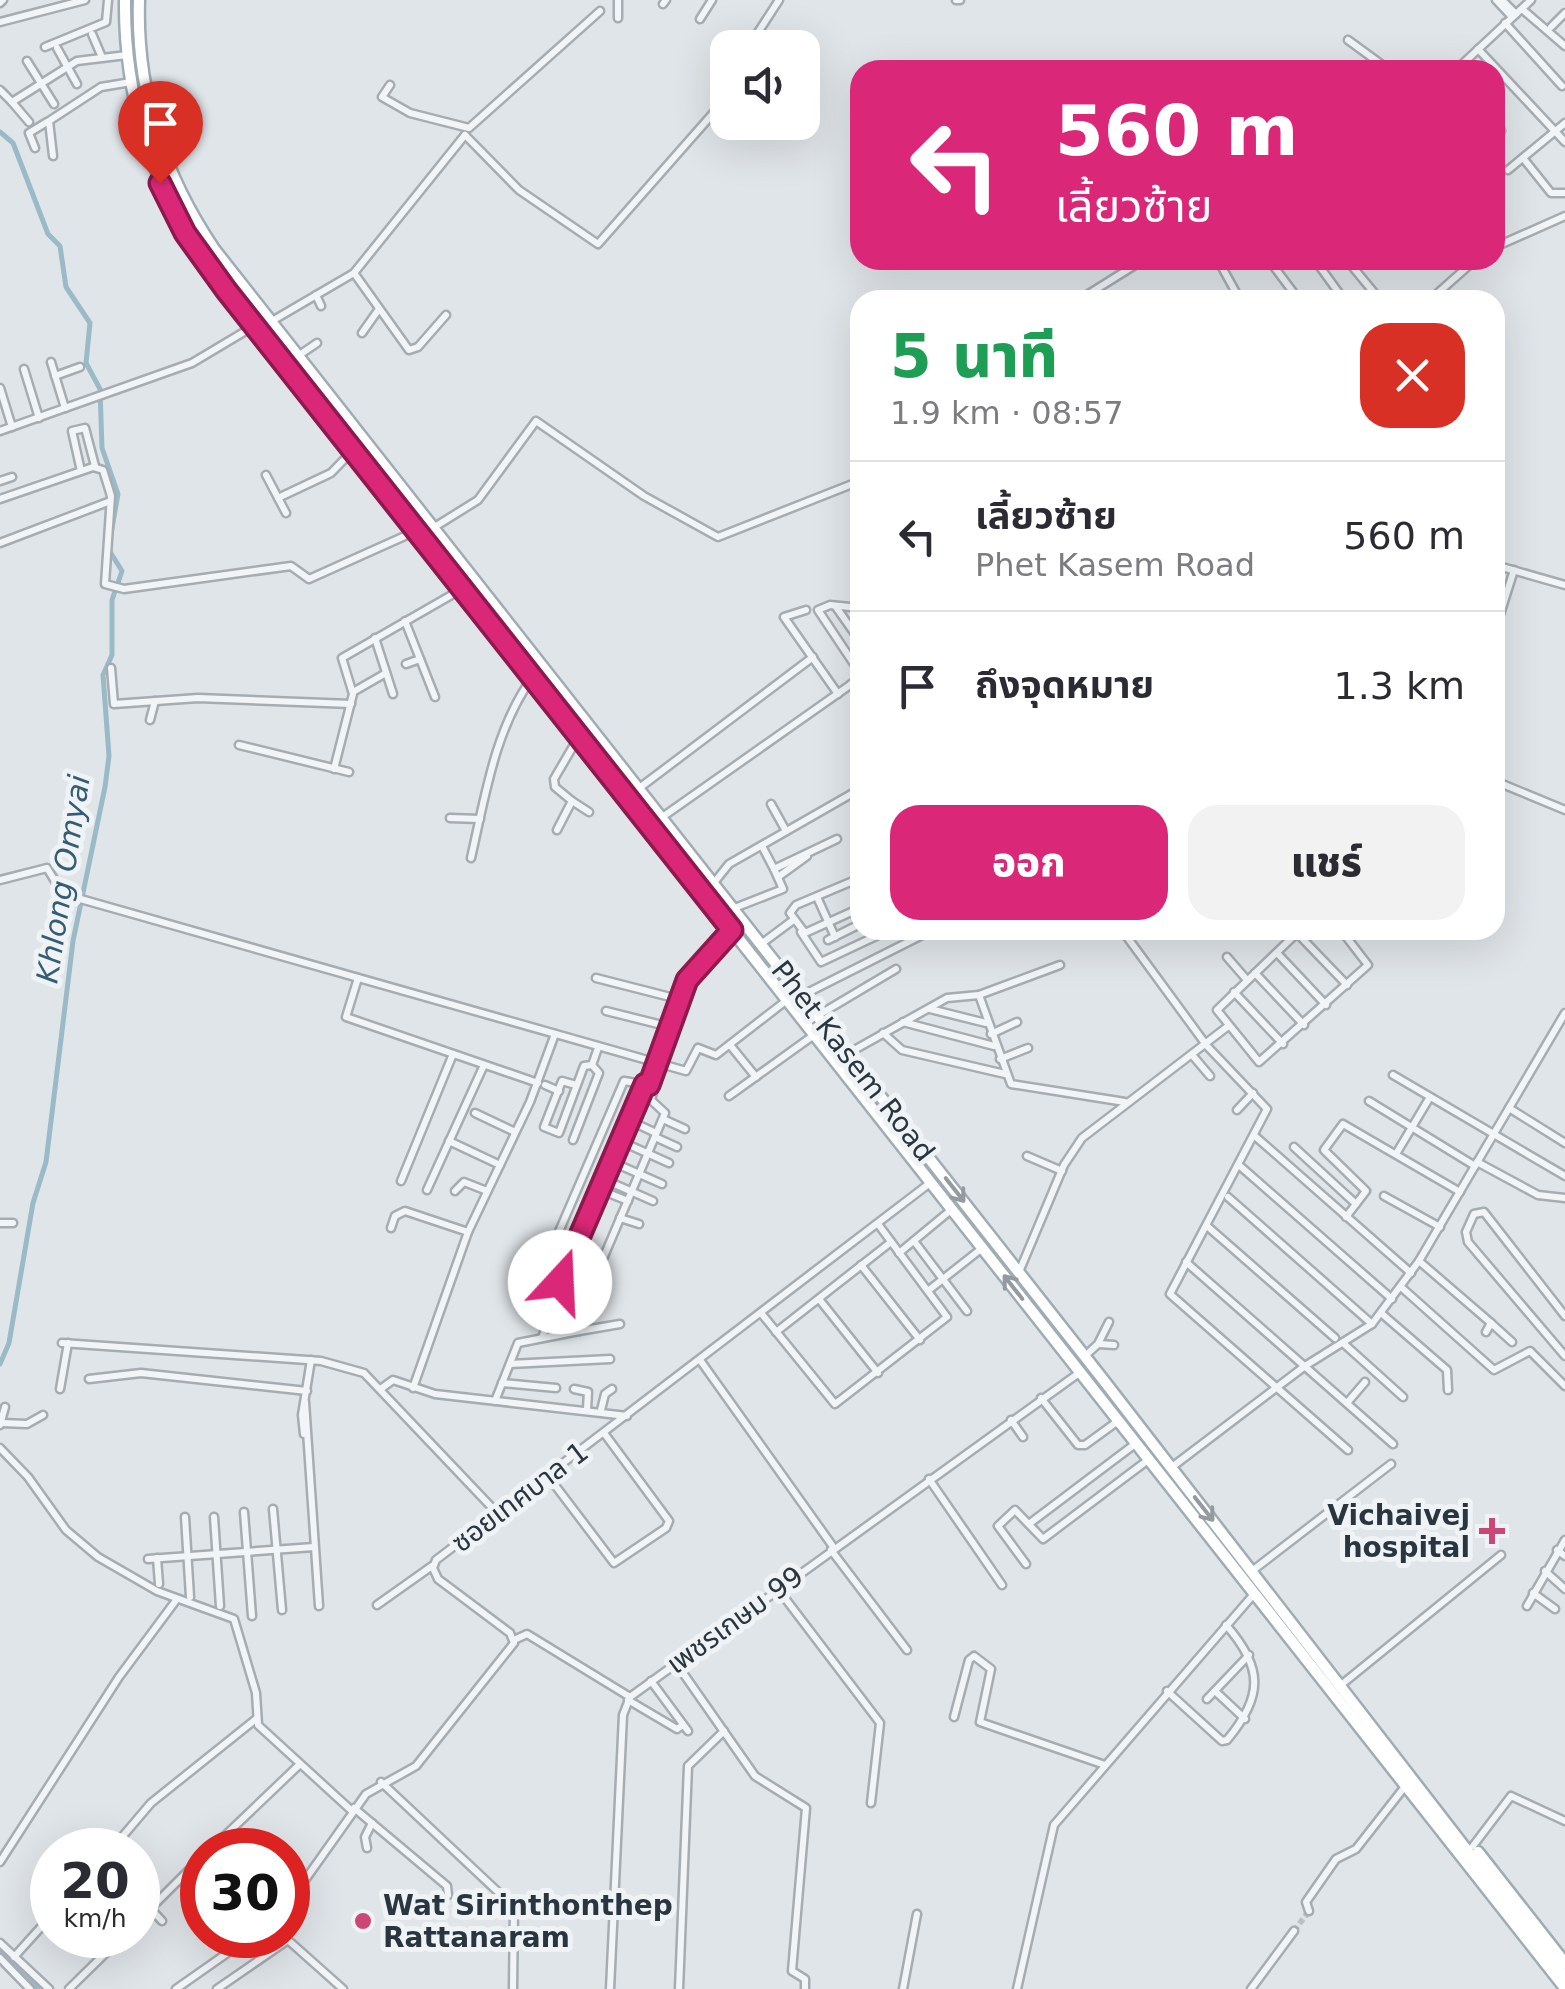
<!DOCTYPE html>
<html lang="th">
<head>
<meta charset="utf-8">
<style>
  :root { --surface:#fff; --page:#f2f2f3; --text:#2b2b33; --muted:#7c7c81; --line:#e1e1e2; --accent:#db2777 }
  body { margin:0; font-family:"DejaVu Sans","Noto Sans Thai",sans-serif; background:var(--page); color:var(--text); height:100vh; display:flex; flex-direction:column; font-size:38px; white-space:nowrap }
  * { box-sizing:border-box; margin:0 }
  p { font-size:32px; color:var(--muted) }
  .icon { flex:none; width:55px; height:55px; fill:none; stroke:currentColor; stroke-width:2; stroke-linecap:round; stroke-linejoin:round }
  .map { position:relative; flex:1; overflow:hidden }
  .details { position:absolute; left:850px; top:290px; width:655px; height:650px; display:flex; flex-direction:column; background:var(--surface); border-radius:30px; box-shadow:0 10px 40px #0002 }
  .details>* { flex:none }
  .guide { position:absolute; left:850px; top:60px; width:655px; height:210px; border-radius:30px; box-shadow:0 10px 40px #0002; background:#db2777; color:#fff; overflow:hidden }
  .tools { position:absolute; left:710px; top:30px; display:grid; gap:20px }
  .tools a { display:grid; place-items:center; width:110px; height:110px; border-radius:20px; background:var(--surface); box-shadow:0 10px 40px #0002; font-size:50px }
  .speed { position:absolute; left:30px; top:1828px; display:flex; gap:20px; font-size:50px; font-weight:700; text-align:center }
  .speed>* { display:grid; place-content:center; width:130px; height:130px; border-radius:50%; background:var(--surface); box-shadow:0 10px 40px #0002; line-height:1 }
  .speed small { font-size:25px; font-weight:400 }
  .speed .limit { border:15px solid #d22; background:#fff; color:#111 }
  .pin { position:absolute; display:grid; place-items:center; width:85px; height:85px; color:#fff; margin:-102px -42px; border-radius:50% 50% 50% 0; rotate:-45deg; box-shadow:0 0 10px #0007 }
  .pin .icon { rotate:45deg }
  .me { position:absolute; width:110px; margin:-55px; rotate:20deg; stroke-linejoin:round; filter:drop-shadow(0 0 8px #0008) }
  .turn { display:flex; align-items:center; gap:35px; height:210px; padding:0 40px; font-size:45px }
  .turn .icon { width:130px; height:130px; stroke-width:2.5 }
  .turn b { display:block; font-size:70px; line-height:85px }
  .round { display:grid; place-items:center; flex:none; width:105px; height:105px; border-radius:30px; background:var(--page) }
  .summary { display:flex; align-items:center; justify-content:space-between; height:170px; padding:0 40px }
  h1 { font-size:60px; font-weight:800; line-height:75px; color:#1e9e55 }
  .primary-button { display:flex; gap:20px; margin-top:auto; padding:20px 40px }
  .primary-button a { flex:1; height:115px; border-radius:30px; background:var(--accent); color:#fff; font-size:40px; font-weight:800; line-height:115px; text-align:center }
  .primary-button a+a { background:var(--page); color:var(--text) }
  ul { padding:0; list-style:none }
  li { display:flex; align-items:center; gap:30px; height:150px; padding:0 40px; border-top:2px solid var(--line) }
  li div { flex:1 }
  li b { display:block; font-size:38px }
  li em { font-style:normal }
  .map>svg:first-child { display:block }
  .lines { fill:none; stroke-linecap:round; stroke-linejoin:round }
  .canal { stroke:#9bbac8; stroke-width:5 }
  .minor-tunnel { stroke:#bbc2c7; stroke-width:6; stroke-dasharray:6 3; stroke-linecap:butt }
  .minor-casing { stroke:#a5adb3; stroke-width:11 }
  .major-casing { stroke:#9facb4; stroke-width:15 }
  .minor { stroke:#f2f5f7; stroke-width:6 }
  .major { stroke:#fff; stroke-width:10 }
  .oneway { stroke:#949aa0 }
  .route-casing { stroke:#8e194d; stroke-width:25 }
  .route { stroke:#db2777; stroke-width:18 }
  .poi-dot { fill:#cb4776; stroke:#eff3f6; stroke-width:4 }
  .labels { text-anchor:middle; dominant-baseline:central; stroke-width:10; stroke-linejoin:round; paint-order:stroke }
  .street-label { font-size:28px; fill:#293640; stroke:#eff3f6 }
  .poi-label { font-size:28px; font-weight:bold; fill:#293640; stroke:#eff3f6; text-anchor:end }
  .water-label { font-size:30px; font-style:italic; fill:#345d73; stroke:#eff3f6 }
</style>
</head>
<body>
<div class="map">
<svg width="1565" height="1989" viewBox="0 0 1565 1989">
  <rect width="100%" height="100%" fill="#e0e5e9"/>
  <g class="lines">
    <g class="canal">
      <path d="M0,132L13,143L48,234L60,246L66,287L90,323L86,363L100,389L102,448L118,494L111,534"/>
      <path d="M0,1364L9,1343L33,1203L46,1162L73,941L105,787L109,756L103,675L112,655V600L122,571L109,550"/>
      <path d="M0,1950L38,1989"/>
    </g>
    <path class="minor-tunnel" d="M1294,1931L1309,1911"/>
    <defs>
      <g id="minor">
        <path d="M618,0V18"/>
        <path d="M956,0H960"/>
        <path d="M1496,0L1512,17"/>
        <path d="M1502,0L1516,14"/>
        <path d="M0,3L3,0"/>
        <path d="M663,4L666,0"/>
        <path d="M1522,9L1565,46"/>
        <path d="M700,19L712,0"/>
        <path d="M0,22L85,0"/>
        <path d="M1505,23L1562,86"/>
        <path d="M1551,27L1565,13"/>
        <path d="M92,34L101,55"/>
        <path d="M1348,40L1389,70"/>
        <path d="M45,47L106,22L108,0"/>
        <path d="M57,48L77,84"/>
        <path d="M748,48L779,0"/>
        <path d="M1478,49L1565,142"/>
        <path d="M27,61L54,104"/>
        <path d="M1456,70L1531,0"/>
        <path d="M390,85L382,97L410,113L469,128L600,11"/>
        <path d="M0,90L12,102L77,61L127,55"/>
        <path d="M12,102L29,122"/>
        <path d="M1495,125L1501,131"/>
        <path d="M465,135L519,190L598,244L716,110L728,86"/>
        <path d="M35,148L29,133L47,122"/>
        <path d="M53,156L49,121L101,87L131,82"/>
        <path d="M1523,158L1551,193H1565"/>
        <path d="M1508,170L1565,123"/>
        <path d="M1495,247L1565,216"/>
        <path d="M1218,260L1240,300"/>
        <path d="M1269,260L1299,300"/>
        <path d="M1315,260L1344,300"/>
        <path d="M1347,260L1380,300"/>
        <path d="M354,273L409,350L418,347L446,315"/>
        <path d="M316,295L321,306"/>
        <path d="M1079,300L1143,260"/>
        <path d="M1430,300L1475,260"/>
        <path d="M272,321L354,273L465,135"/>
        <path d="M362,333L379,309"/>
        <path d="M298,356L317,343"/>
        <path d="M51,362L65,408"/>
        <path d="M24,369L39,418"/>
        <path d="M55,376L80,367"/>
        <path d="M0,388L12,427"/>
        <path d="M0,431L192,363L254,326"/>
        <path d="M81,471L72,431L85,428L95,466"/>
        <path d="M266,475L286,513"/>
        <path d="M0,481L12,477"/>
        <path d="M278,498L331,473L363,440"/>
        <path d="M0,499L93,467L103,470L111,496L105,584L124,589L291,566L309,579L416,531"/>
        <path d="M433,528L478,500L536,421L644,496L718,537L860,481"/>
        <path d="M0,543L108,502"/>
        <path d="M1495,565L1565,585"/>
        <path d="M836,607L860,641"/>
        <path d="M860,608L830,605L818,610L860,673"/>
        <path d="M806,610L784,617L838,694"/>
        <path d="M405,621L435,697"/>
        <path d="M1495,630L1514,570"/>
        <path d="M375,638L393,694"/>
        <path d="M406,664L420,659"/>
        <path d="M111,668L114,704L198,698L351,704"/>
        <path d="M851,684L860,696"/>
        <path d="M353,692L386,673"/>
        <path d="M150,720L155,701"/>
        <path d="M239,745L349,772"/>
        <path d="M334,769L353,694L342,658L462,589"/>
        <path d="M1495,781L1565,810"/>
        <path d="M638,789L813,657"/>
        <path d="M572,801L589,812"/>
        <path d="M771,804L786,831"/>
        <path d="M450,818L480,819"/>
        <path d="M661,818L860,678"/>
        <path d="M557,830L572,801L555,787L554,779L578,738"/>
        <path d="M763,848L774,869L837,839"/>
        <path d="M471,858C485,797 495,729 532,678"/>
        <path d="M778,877L807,856"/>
        <path d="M860,878L796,905L790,913L805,933L860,908"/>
        <path d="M0,880L47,868L63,894L686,1071L698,1048L716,1055L787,1000"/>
        <path d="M713,884L729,864L860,789"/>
        <path d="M817,897L835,937"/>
        <path d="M732,909L783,889L774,869"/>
        <path d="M1122,930L1207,1046L1267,1109L1170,1294L1348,1450"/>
        <path d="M1300,930L1217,1010L1259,1062L1368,965L1341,930"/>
        <path d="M801,932L821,962L889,930"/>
        <path d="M1297,933L1347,985"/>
        <path d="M828,940L860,924"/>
        <path d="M761,944L792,921"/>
        <path d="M1277,953L1326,1005"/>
        <path d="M1227,957L1247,980"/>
        <path d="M1255,973L1304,1025"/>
        <path d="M358,978L346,1017L538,1083"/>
        <path d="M596,978L678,999"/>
        <path d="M1234,992L1283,1044"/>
        <path d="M979,995L1011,1084L1125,1102"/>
        <path d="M801,996L932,930"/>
        <path d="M930,1009L986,1023"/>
        <path d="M606,1011L670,1027"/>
        <path d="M817,1016L896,969"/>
        <path d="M903,1022L994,1046"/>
        <path d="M883,1033L902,1050L1005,1074"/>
        <path d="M991,1034L1017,1022"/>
        <path d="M730,1045L756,1077"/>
        <path d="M847,1054L947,998L979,995L1060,965"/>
        <path d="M1193,1056L1210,1076"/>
        <path d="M1000,1059L1028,1048"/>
        <path d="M1393,1075L1565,1176"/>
        <path d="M545,1085L559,1091"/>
        <path d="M576,1085L562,1081L544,1127L559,1133L584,1066L592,1065"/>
        <path d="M729,1096L814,1035"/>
        <path d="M1369,1101L1475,1166"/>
        <path d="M1509,1108L1565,1143"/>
        <path d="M1237,1110L1253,1093"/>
        <path d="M475,1113L515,1132"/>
        <path d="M663,1119L685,1129"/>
        <path d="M639,1125L656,1133"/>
        <path d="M655,1137L677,1147"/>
        <path d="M1256,1137L1411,1273"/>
        <path d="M573,1140L599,1073L592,1065L598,1048"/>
        <path d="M449,1141L500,1165"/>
        <path d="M629,1145L669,1163"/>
        <path d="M1294,1147L1356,1204L1346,1217"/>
        <path d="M1396,1154L1430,1097"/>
        <path d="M1027,1156L1062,1171"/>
        <path d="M1477,1162L1538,1195L1565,1198"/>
        <path d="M619,1165L662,1184"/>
        <path d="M1240,1166L1392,1299"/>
        <path d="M401,1181L453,1054"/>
        <path d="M612,1183L653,1201"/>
        <path d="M427,1190L484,1065"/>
        <path d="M455,1191L464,1182L487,1191"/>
        <path d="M608,1193L628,1201"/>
        <path d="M1384,1196L1440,1227"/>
        <path d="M1228,1197L1372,1324"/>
        <path d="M1356,1204L1366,1191L1324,1150L1343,1124L1460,1192"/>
        <path d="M620,1218L639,1224"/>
        <path d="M0,1223H13"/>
        <path d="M1207,1226L1335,1338"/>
        <path d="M391,1228L395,1216L405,1211L468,1232"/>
        <path d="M914,1241L967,1311"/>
        <path d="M899,1253L951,1210"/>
        <path d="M1419,1261L1491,1323L1486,1332"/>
        <path d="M1186,1262L1393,1444"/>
        <path d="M861,1265L920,1340"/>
        <path d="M1019,1272L1064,1165L1082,1138L1227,1027"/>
        <path d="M558,1284L645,1084"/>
        <path d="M1401,1287L1494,1370L1530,1351L1565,1386"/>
        <path d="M929,1290L981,1249"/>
        <path d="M819,1299L878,1373"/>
        <path d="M761,1313L835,1404L947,1317L878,1224"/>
        <path d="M1381,1313L1447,1370L1448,1390"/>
        <path d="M1565,1316L1484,1212L1474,1214L1466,1232L1468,1242L1565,1356"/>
        <path d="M1491,1323L1512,1342"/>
        <path d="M579,1331L620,1324"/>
        <path d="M776,1332L891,1242"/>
        <path d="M542,1338L560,1287L542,1271L624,1081L649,1085L655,1066"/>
        <path d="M62,1343L321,1361L364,1373L498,1514"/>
        <path d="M1343,1343L1403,1397"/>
        <path d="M1099,1344L1114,1345"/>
        <path d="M1085,1356L1098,1344L1109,1322"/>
        <path d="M700,1360L834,1548"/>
        <path d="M510,1364L610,1359"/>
        <path d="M89,1379L141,1373L307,1391"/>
        <path d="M502,1383L556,1388"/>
        <path d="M382,1388L393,1380L435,1394L627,1416"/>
        <path d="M413,1388L468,1232L530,1102L555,1034"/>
        <path d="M60,1389L68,1343"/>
        <path d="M574,1389L588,1392L587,1409"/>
        <path d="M1041,1398L1078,1445H1085L1118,1421"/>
        <path d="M495,1401L518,1343L579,1331L582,1308L665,1113L651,1100L678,999L702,959L731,930"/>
        <path d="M305,1402L319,1606"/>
        <path d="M1347,1403L1365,1382"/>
        <path d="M601,1410L605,1394L612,1389"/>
        <path d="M1011,1420L1023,1437"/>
        <path d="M2,1423L27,1424L43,1415"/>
        <path d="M0,1425L5,1407"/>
        <path d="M304,1434L302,1415L311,1360"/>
        <path d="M0,1448L28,1477L66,1530L98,1557L157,1591L234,1619L256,1693L258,1725L352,1811"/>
        <path d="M1172,1467L1305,1366L1372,1324L1419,1261L1565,1013"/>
        <path d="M548,1476L614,1563L666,1528L669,1521L604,1433"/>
        <path d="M929,1479L1002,1585"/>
        <path d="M273,1509L282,1610"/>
        <path d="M244,1512L252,1616"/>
        <path d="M185,1517L190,1597"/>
        <path d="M214,1517L220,1606"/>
        <path d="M1029,1524L1135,1444"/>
        <path d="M831,1550L907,1650"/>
        <path d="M1557,1550L1565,1556"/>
        <path d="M157,1558L159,1584"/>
        <path d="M148,1559L314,1547"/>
        <path d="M1026,1564L998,1526L1015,1510L1043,1539L1148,1460"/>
        <path d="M1252,1571L1391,1464"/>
        <path d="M1545,1571L1565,1589"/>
        <path d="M778,1589L880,1723L871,1803"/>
        <path d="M1533,1593L1555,1609"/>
        <path d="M377,1605L432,1566"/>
        <path d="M1527,1606L1565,1540"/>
        <path d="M514,1640L527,1634L630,1697"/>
        <path d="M676,1663L755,1776L806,1808L792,1971L805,1979V1989"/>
        <path d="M651,1681L688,1731"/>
        <path d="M1341,1685L1501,1555"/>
        <path d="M1167,1691L1222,1741L1227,1740C1263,1697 1264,1668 1226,1625"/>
        <path d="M1215,1691L1245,1719"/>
        <path d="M1207,1699L1249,1655"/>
        <path d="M628,1700L677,1729L683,1725"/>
        <path d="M954,1717L969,1660L974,1656L991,1669L980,1722L1105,1765"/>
        <path d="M381,1782L514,1907L513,1989"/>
        <path d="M354,1808L447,1886L448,1895"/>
        <path d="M1473,1846L1511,1796L1565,1821"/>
        <path d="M367,1848L365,1837L372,1823"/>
        <path d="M111,1850L151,1803L256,1719"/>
        <path d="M210,1850L299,1765"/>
        <path d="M0,1862L119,1677L177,1599"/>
        <path d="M288,1904L366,1794L416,1766L514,1643L510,1633L438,1579L433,1568L436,1560L930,1183"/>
        <path d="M150,1908L162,1921"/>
        <path d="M1309,1911L1306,1902L1336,1859L1356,1849L1403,1789"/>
        <path d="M138,1921L202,1857"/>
        <path d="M250,1937L264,1956"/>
        <path d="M0,1943L49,1989"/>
        <path d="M14,1957L52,1915"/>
        <path d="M0,1958L30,1989"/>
        <path d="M69,1989L124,1935"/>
        <path d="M176,1989L253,1935"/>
        <path d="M217,1989L288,1940L343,1989"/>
        <path d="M610,1989L623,1715L630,1697L1079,1373"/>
        <path d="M679,1989L688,1766L724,1731"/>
        <path d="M903,1989L917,1914"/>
        <path d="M1017,1989L1054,1825L1254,1594"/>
        <path d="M1251,1989L1294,1931"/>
      </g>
      <g id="major">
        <path d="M125,0C124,93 150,179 201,256L1565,1988"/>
        <path d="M139,0C136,91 164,175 214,249L1101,1377L1565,1977"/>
        <path d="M1478,1852L1565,1963"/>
      </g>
    </defs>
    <use href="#minor" class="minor-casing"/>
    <use href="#major" class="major-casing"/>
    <use href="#minor" class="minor"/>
    <use href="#major" class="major"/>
  </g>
  <defs><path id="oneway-shaft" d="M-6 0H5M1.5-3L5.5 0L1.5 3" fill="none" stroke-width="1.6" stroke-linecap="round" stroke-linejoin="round" transform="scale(2.5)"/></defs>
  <g class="oneway">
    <use href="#oneway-shaft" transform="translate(955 1190) rotate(52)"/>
    <use href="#oneway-shaft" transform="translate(1013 1287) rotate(-128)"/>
    <use href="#oneway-shaft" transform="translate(1204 1509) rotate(52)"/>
  </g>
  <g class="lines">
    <defs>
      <path id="route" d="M160,183L185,233L226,290L732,930L687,980L649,1085L645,1084L560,1282"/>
    </defs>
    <use href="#route" class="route-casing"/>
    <use href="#route" class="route"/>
  </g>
  <g class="poi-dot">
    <path d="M1487 1516h10v10h10v10h-10v10h-10v-10h-10v-10h10z"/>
    <circle cx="363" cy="1921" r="10"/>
  </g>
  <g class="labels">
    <g class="street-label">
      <text transform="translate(853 1061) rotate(52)">Phet Kasem Road</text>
      <text transform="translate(520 1497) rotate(-37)">ซอยเทศบาล 1</text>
      <text transform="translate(735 1620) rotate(-36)">เพชรเกษม 99</text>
    </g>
    <g class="poi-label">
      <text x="1470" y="1515">Vichaivej<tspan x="1470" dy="32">hospital</tspan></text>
      <text x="383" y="1905" text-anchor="start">Wat Sirinthonthep<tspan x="383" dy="32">Rattanaram</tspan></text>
    </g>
    <g class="water-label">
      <text transform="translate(63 879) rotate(-81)">Khlong Omyai</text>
    </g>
  </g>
</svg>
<div class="tools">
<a><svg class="icon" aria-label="sound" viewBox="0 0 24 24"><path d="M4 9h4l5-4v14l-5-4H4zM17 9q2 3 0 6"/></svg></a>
</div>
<div class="speed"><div>20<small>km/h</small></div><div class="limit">30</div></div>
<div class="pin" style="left:160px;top:183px;background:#d93025"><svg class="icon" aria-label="arrive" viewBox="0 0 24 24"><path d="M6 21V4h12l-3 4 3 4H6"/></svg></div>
<svg class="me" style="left:560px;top:1282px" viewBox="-20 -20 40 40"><circle r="19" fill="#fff"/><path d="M0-13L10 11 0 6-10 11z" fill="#db2777"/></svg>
<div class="guide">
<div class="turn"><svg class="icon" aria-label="left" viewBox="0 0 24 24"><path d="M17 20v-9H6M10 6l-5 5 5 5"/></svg><div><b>560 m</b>เลี้ยวซ้าย</div></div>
</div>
<section class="details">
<div class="summary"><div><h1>5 นาที</h1><p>1.9 km · 08:57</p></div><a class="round" style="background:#d93025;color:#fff"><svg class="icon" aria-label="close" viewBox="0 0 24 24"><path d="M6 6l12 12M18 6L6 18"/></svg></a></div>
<ul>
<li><svg class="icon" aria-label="left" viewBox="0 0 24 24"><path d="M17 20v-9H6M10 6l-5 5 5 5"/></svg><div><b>เลี้ยวซ้าย</b><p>Phet Kasem Road</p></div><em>560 m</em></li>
<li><svg class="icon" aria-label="arrive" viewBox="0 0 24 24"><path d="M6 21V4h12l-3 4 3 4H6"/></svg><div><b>ถึงจุดหมาย</b></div><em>1.3 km</em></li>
</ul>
<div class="primary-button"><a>ออก</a><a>แชร์</a></div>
</section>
</div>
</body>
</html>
